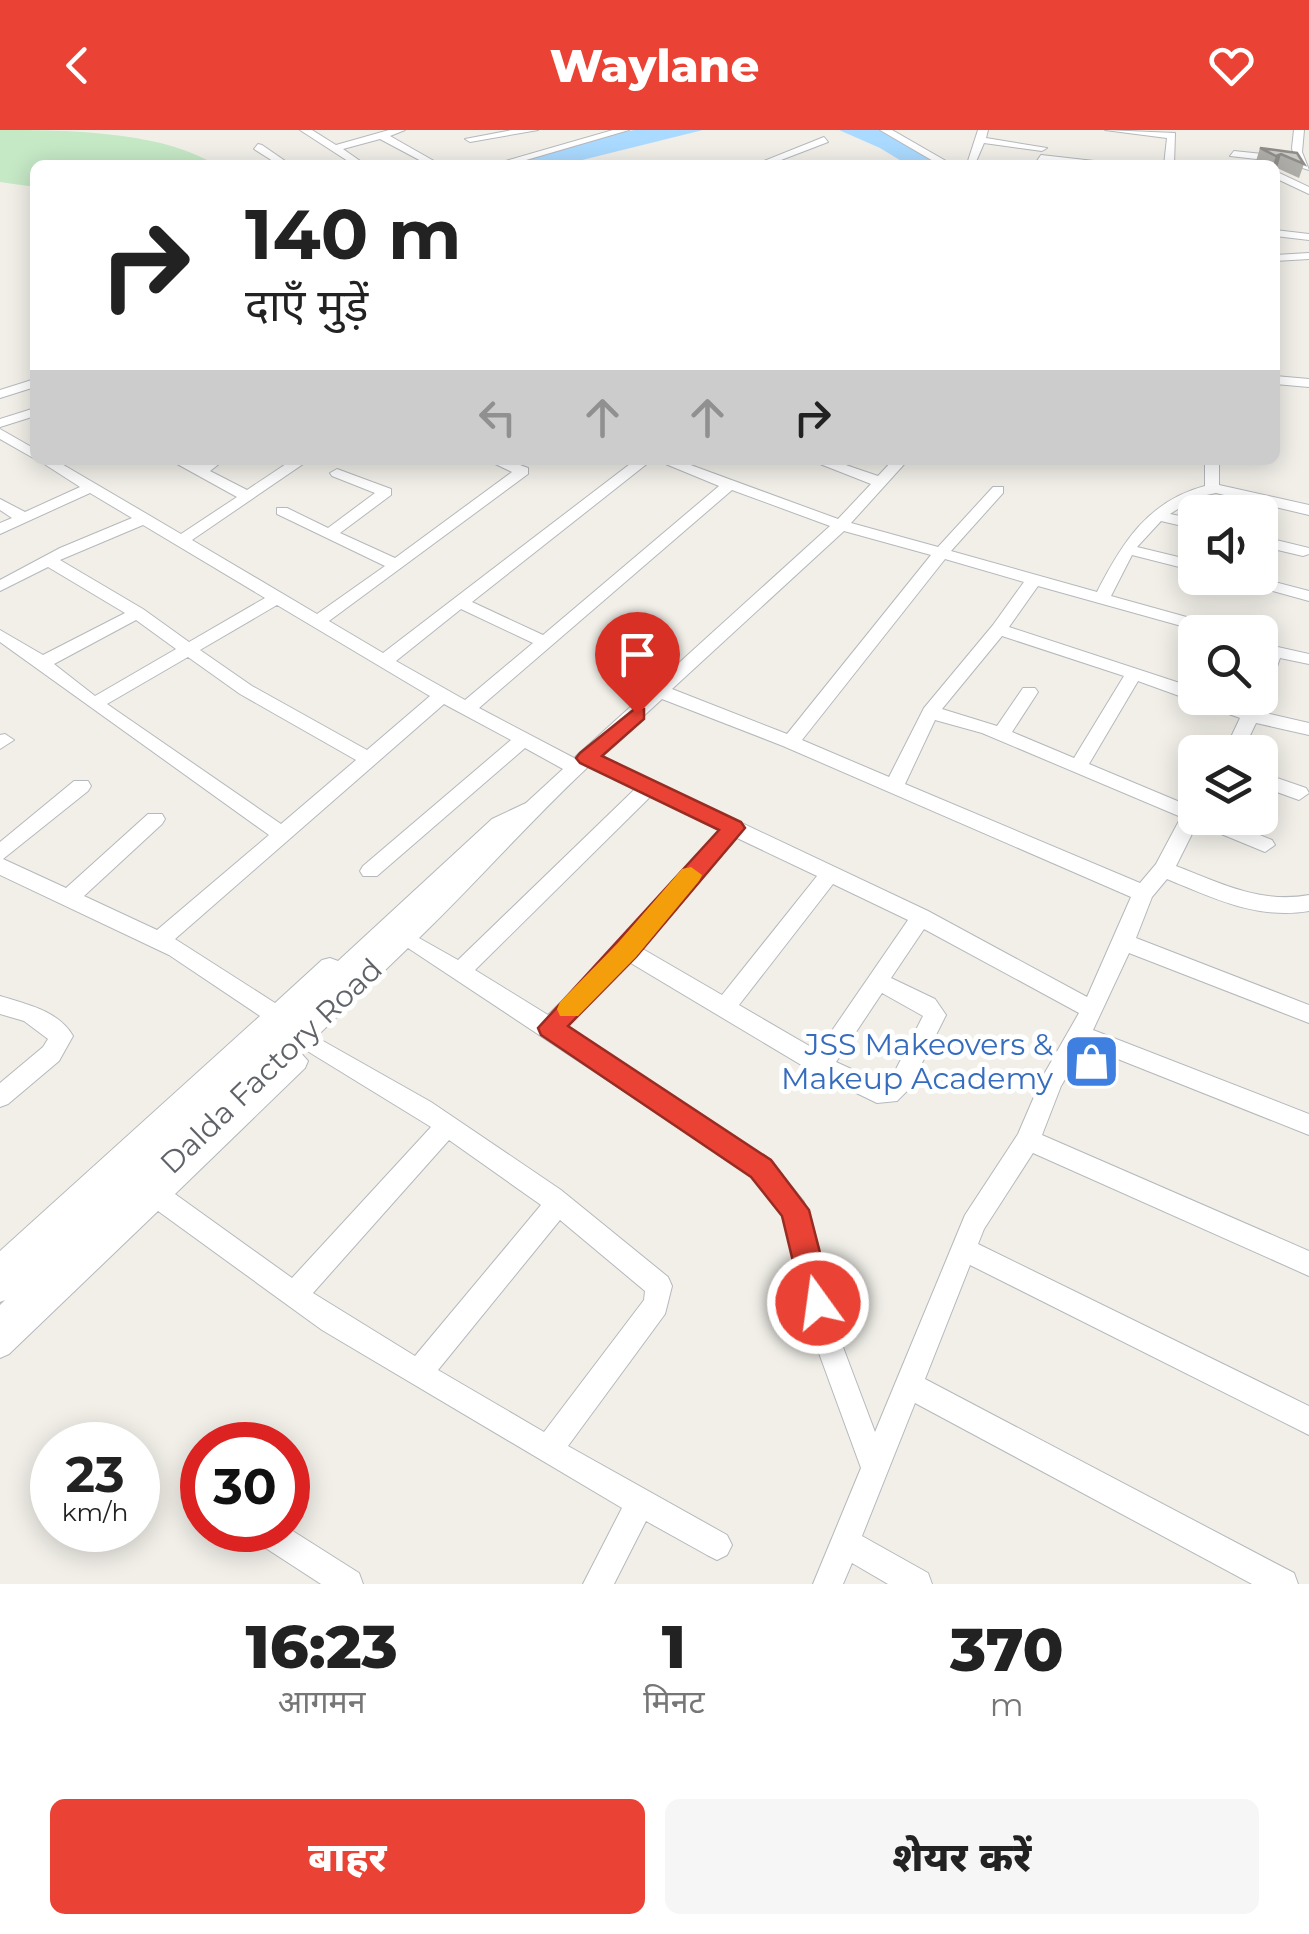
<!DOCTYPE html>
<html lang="hi">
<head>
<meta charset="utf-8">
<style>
  :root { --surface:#fff; --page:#f6f6f6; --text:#222; --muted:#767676; --accent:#ea4335 }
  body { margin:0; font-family:Montserrat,"Noto Sans Devanagari",sans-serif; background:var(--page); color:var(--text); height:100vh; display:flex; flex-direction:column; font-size:38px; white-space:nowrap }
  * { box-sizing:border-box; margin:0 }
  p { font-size:32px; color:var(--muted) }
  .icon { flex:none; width:55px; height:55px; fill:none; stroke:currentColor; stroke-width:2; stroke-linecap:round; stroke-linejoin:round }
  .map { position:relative; height:1454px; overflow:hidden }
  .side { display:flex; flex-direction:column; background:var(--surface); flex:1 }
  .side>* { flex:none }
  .hud { position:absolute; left:30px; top:30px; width:1250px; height:305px; border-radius:15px; box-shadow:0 5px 25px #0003; background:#fff; color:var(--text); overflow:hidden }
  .tools { position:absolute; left:1178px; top:365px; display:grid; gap:20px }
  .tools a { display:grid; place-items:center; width:100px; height:100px; border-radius:15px; background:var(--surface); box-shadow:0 5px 25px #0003; font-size:50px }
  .speed { position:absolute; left:30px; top:1292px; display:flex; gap:20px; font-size:50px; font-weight:700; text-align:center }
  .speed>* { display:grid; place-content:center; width:130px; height:130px; border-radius:50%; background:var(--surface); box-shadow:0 5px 25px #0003; line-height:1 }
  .speed small { font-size:25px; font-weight:400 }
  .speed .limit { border:15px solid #d22; background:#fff; color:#111 }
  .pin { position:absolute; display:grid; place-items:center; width:85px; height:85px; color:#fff; margin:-102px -42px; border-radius:50% 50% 50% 0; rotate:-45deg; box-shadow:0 0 10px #0007 }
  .pin .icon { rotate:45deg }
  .me { position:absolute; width:110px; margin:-55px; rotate:346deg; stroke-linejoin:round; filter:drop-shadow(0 0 8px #0008) }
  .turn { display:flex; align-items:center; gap:35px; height:210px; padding:0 50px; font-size:45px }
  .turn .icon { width:130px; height:130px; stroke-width:2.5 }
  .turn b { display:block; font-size:70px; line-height:85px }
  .lanes { display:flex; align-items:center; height:95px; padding:0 50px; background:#0003; justify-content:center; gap:50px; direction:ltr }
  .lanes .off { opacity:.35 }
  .eta { display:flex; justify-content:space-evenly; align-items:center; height:170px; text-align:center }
  .eta b { font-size:60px; font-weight:800; line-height:70px }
  .action { display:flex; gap:20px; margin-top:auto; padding:20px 50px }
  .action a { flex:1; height:115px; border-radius:15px; background:var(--accent); color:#fff; font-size:40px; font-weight:800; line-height:115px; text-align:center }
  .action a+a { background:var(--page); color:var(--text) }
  header { display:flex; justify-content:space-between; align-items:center; height:130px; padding:0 50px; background:var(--accent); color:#fff; font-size:45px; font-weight:800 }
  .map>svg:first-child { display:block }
  .green { fill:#c5e8c5 }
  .water { fill:#aadaff }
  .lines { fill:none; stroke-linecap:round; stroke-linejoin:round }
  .minor-casing { stroke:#b5b8bc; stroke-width:2 }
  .minor { fill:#fff; fill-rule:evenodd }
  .wall { fill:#afaea9 }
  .shaded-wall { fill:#8f8d8a }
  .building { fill:#cccac5; stroke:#8f8d8a; stroke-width:2.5 }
  .route { fill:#ea4335; stroke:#982c22; stroke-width:2.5 }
  .slow { fill:#f59e0b }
  .labels { text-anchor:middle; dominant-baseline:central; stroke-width:10; stroke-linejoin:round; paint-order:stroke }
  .shop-label { font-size:30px; fill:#366cbe; stroke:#fff; text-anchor:end }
  .street-label { font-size:30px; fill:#5f6368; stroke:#fff }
</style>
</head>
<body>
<header><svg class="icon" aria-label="back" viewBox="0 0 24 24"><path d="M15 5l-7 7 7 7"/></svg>Waylane<svg class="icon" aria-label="heart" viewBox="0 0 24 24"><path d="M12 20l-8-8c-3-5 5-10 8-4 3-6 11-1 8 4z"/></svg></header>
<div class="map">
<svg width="1309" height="1454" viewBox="0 0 1309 1454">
  <rect width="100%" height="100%" fill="#f1efe8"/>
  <path class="green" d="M0,0C62,0 153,1 207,30L204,35H35V57L0,52Z"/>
  <g class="water">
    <path d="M634,0H703L562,35H504L577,12Z"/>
    <path d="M839,0H886L948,35H908L880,18Z"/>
  </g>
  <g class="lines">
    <defs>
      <g id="minor">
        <path d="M300,0H312L336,15L389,0H405L390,6L434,31L425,33L380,9L343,19L366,35H354Z"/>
        <path d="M512,0H538L470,12L465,9Z"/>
        <path d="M613,0H629L509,35H492Z"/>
        <path d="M880,0H892L953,35H940Z"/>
        <path d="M978,0H988L986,8L1047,18L1042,21L984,13L975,34H967Z"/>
        <path d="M1105,0L1175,3L1174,35H1164L1167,8Z"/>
        <path d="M1294,0H1304L1302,22L1309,40L1296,36L1292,18Z"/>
        <path d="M824,7L828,12L768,35H754Z"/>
        <path d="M258,14L262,15L291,35H279L254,19Z"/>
        <path d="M1234,21L1282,26L1287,29L1282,32L1230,26Z"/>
        <path d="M1041,25L1103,32L1108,35L1045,32L1044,35H1034Z"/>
        <path d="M1275,41L1309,57V64L1275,48Z"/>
        <path d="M1275,100L1309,104V110L1275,106Z"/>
        <path d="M1309,123V129L1275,131V125Z"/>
        <path d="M1275,246L1309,249V257L1275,254Z"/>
        <path d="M35,249V257L0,268V260Z"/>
        <path d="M35,278V286L0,297V289Z"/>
        <path d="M0,299L35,319V329L0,309Z"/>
        <path d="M38,330H55L181,404L237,367L170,330H188L198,335L207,330H224L210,341L247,360L292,330H309L192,410L317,484L385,436L277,384V378H287L328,398L375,363L332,346L330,343L337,339L391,359V365L340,403L395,428L512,342L487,330H507L528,338V344L329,491L383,523L630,334L625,330H646L648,333L472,472L543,505L719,356L656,330H677L838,389L871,354L810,330H831L878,346L893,330H908L851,393L938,417L993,357H1003V363L951,421L1097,462C1122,413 1148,371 1205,356V330H1219V355L1309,375V385L1216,363L1197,367L1170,384L1195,389V399L1161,391L1137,417L1195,431V441L1132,425L1111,466L1226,498L1228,502H1203L1038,456L1009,497L1195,558V568H1219L1245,577L1249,568H1260V537L1264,524L1260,523V513L1309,524V534L1280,528L1261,582L1309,593V605L1256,593L1242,622H1224L1240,588L1138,551L1089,634L1187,675L1195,671V688H1218L1272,710L1275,715L1265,722L1197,694L1176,736C1220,753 1260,774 1309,765V781C1258,790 1213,768 1167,749L1152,767L1136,808L1309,875V893L1129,823L1093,900L1309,984V1005L1085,916L1061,956L1042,1005L1309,1121V1146L1033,1023L984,1099L978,1114L1309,1276V1305L970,1135L925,1249L1294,1443L1298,1454H1252L915,1273L862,1406L928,1443L932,1454H888L852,1433L843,1454H813L861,1338L812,1204L784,1085L752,1046L408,818L316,907L431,972L561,1060L668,1147L672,1156L665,1184L568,1316L727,1405L732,1415L727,1425L717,1430L707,1425L646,1391L614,1454H583L622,1378L322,1200L158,1081L9,1224L0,1228V1175L5,1170L0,1172V1121L260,886L169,825L0,745V712L74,651H88L91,656L88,661L3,729L66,758L148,684H162L165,689L162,694L84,766L157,800L269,705L0,512V500L43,525L125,483L48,437L0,461V450L60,418L132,388L90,363L0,404V393L12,388L0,380V369L25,382L80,357ZM732,360L830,396L574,628L479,578ZM143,395L265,468L189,512L143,479L60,430ZM844,401L931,425L787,604L672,559ZM945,429L1024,452L993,495L924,578L889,647L802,610ZM277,475L428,565L430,566L367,620L252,556L200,520ZM461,479L533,513L465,570L396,531ZM136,490L176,519L95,566L54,534ZM1002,506L1124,546L1074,628L1012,602L1038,562L1035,558H1023L997,596L942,579ZM188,527L240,564L356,630L281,694L107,574ZM662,569L783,616L1131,767L1087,867L928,781L600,626ZM444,574L511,610L363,736L360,741L363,746H377L525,618L563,639L526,673L492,689L338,831L330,828L322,830L275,873L175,809ZM935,590L982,603L1181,687L1156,734L1140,753L905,654ZM589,636L635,659L458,830L419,808C477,752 530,691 589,636ZM651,666L721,700L619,814L548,885L475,840ZM737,708L817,746L722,865L641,818ZM833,754L908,790L818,921L739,875ZM924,799L1079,883L1043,946L1018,1004L965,1085L875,1302L838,1204L804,1072L770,1030L566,897L629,832L813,942L877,973L897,971L909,959L946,885L935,869L891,848ZM882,863L923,886L893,945L884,954L836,932ZM304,919L431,997L292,1148L175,1064L305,938L308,931L300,922ZM449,1010L541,1075L415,1226L313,1163ZM560,1090L645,1161L644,1170L544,1302L438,1240Z"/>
        <path d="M1260,406L1309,418V424L1303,426L1260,416Z"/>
        <path d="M1235,448H1259L1309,461V471L1237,451Z"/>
        <path d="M5,604L14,610L0,619V605Z"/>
        <path d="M1260,642L1306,658L1309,663L1299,670L1260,656Z"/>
        <path d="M0,866C26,874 59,881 73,906L59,931L8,974L0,977V953L43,917L48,909L24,891L0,884Z"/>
        <path d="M288,1398L359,1443L363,1454H321L264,1417L259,1407L262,1400Z"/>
      </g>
    </defs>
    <use href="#minor" class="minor-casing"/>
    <use href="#minor" class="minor"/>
  </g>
  <path class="wall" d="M1260,18L1297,23L1304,34L1299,48L1277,38L1275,35H1263L1256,31Z"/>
  <path class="shaded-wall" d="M1281,24L1277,38H1275V35H1273L1276,26Z"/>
  <path class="building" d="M1260,18L1297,23L1304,34L1281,24L1276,26Z"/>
  <path class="route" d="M637,577L644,579V589L602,626L741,692L745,698L636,827L568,896L771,1030L809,1080L833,1173L828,1183L818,1188L807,1183L803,1173L782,1086L751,1047L541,905L538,898L719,700L580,633L576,628L580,623Z"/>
  <path class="slow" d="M691,737L702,745L699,751L636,827L578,886H560L557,879L560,872L618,813L682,739Z"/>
  <defs>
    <symbol id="shop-square" viewBox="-11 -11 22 22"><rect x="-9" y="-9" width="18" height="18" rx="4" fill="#3f7fe0" stroke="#fff"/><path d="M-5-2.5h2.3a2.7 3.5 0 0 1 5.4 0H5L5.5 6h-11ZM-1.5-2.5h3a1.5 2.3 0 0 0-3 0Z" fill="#fff"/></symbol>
  </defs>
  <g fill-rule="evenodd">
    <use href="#shop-square" x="1060" y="900" width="63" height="63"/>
  </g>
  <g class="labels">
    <g class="shop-label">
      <text x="1053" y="914">JSS Makeovers &amp;<tspan x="1053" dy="34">Makeup Academy</tspan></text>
    </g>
    <g class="street-label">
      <text transform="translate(271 936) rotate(-44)">Dalda Factory Road</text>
    </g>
  </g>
</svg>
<div class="tools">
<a><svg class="icon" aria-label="sound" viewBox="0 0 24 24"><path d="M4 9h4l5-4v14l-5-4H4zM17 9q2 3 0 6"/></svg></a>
<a><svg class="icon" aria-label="search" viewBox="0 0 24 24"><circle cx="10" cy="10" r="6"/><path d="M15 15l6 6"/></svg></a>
<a><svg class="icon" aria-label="layers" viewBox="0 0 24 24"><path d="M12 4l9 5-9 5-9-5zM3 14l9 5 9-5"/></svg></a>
</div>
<div class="speed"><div>23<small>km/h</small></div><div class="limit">30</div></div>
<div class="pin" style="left:637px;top:584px;background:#d93025"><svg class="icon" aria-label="arrive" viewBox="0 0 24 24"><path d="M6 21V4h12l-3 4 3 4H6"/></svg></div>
<svg class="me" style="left:818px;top:1173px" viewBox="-20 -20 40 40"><circle r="17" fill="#ea4335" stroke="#fff" stroke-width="3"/><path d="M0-11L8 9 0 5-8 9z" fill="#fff"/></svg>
<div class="hud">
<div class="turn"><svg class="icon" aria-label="right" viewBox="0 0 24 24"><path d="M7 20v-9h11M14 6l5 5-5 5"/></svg><div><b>140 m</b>दाएँ मुड़ें</div></div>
<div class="lanes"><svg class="icon off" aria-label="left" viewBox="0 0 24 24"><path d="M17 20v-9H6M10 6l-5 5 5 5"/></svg><svg class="icon off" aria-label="ahead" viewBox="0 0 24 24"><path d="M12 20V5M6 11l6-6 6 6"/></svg><svg class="icon off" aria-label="ahead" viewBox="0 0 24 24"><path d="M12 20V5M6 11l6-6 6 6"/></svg><svg class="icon" aria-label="right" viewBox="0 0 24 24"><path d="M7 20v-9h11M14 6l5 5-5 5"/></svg></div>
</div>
</div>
<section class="side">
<div class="eta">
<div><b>16:23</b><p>आगमन</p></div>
<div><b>1</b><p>मिनट</p></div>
<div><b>370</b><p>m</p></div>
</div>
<div class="action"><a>बाहर</a><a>शेयर करें</a></div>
</section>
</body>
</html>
